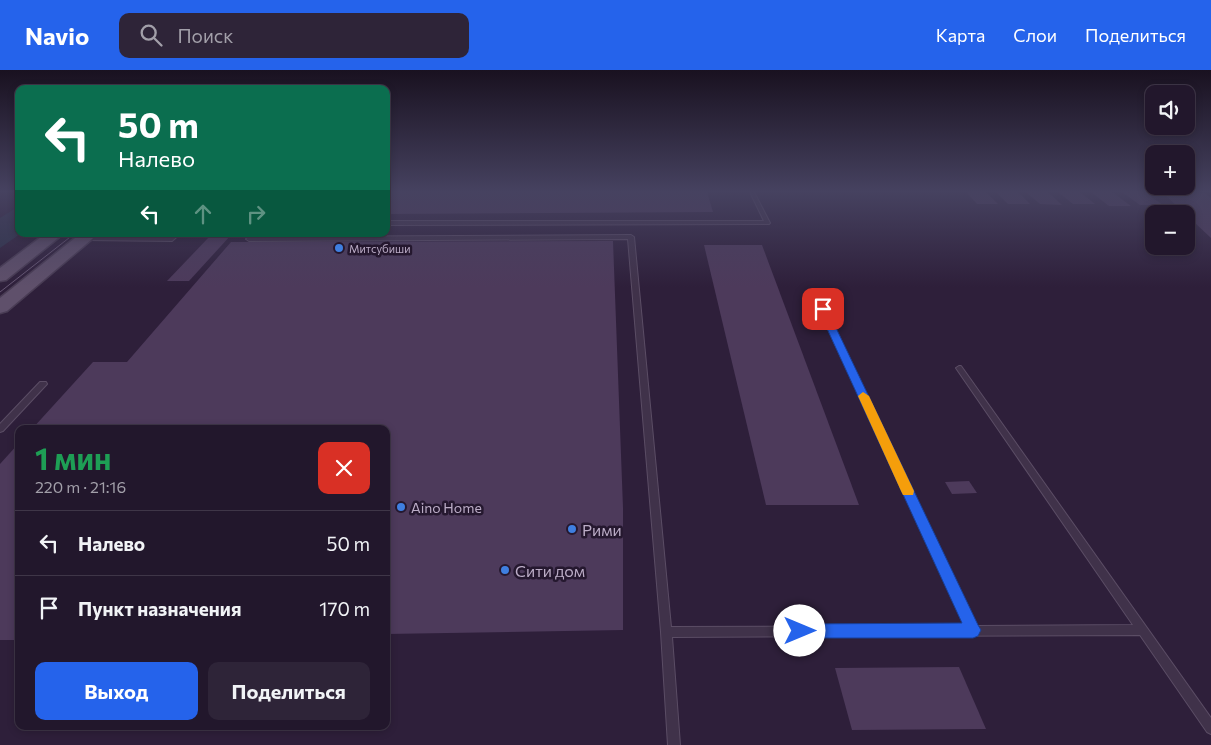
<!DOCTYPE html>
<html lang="ru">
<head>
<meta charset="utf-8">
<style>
  :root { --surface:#22172c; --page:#2e2438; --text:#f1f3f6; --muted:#a29fa9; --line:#3f3648; --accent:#2563eb }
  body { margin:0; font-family:Commissioner,sans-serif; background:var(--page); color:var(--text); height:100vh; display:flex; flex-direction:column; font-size:19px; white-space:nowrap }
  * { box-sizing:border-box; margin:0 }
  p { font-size:16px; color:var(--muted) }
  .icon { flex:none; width:28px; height:28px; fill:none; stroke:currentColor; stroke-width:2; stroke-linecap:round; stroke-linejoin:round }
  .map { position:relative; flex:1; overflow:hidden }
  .drawer { position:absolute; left:15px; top:355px; width:375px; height:305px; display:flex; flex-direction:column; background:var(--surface); border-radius:10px; box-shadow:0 2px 8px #0003,0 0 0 1px var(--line) }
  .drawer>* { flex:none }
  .guide { position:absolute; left:15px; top:15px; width:375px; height:152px; border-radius:10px; box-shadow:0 2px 8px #0003,0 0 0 1px var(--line); background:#0b6e4f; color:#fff; overflow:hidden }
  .controls { position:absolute; left:1145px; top:15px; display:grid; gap:10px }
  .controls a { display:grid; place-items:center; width:50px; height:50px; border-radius:10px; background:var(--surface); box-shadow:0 2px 8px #0003,0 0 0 1px var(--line); font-size:25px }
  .pin { position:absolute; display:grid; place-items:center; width:42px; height:42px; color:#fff; margin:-21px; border-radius:10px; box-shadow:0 2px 8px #0006 }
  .me { position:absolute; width:55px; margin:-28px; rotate:90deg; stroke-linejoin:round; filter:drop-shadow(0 0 4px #0008) }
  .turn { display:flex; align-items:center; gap:18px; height:105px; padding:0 20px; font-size:22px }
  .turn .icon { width:65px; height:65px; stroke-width:2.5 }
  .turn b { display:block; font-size:35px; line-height:42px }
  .lanes { display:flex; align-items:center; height:48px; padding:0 20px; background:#0003; justify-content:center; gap:25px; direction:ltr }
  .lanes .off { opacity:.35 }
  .round { display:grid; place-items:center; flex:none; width:52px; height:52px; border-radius:10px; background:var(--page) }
  .summary { display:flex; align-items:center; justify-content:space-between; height:85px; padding:0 20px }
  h1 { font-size:30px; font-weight:700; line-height:38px; color:#1e9e55 }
  .primary-button { display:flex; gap:10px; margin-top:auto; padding:10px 20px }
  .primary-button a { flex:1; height:58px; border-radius:10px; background:var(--accent); color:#fff; font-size:20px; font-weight:700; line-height:58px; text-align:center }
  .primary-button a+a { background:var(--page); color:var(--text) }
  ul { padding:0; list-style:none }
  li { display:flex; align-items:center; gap:15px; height:65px; padding:0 20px; border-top:1px solid var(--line) }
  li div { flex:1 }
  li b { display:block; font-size:19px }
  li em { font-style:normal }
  header { display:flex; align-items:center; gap:30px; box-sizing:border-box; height:70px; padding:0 25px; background:var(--accent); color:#fff }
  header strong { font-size:24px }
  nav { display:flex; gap:28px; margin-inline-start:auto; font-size:18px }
  .search { width:350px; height:45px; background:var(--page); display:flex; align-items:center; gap:12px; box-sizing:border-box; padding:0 18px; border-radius:10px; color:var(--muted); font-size:19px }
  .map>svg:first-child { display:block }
  .green { fill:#2d324a }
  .building { fill:#4d3a5b }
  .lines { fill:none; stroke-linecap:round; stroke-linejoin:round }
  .lane-casing { stroke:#5b4d65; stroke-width:2 }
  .primary-casing { stroke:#493c54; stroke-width:3 }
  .lane { fill:#40324a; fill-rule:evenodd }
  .primary { fill:#5f506b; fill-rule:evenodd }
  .tram { stroke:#685875; stroke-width:1 }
  .route { fill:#2563eb; stroke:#184099 }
  .slow { fill:#f59e0b }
  .shop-dot { fill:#3f7fe0; stroke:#25182f; stroke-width:2 }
  .labels { text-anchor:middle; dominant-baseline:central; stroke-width:5; stroke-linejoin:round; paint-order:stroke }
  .far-poi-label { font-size:11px; fill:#bcadc7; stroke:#25182f; text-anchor:start }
  .poi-label { font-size:14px; fill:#bcadc7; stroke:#25182f; text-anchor:start }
  .near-poi-label { font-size:16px; fill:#bcadc7; stroke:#25182f; text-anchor:start }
</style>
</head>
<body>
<header>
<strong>Navio</strong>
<div class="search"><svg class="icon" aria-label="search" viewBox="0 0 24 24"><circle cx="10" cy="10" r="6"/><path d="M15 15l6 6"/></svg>Поиск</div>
<nav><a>Карта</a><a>Слои</a><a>Поделиться</a></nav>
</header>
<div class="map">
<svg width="1211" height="675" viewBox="0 0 1211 675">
  <rect width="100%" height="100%" fill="#2e1f3a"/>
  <path class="green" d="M19,136L20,164L0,178V148Z"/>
  <g class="building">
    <path d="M386,122H707L713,142L386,144Z"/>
    <path d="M966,122H986L998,134H977Z"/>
    <path d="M996,122H1018L1030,134H1008Z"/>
    <path d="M1026,122H1048L1062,135L1040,134Z"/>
    <path d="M1058,122H1080L1095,134H1073Z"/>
    <path d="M1091,122H1112L1131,136H1109Z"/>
    <path d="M1122,122H1144L1163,135H1140Z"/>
    <path d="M1162,122L1205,123L1211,128V168Z"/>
    <path d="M211,165H231L189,211H167Z"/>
    <path d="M613,171L623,438V560L386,564V359H32L93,292H127L231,172Z"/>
    <path d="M704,175H762L859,435H766Z"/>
    <path d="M19,373V570H0V394Z"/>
    <path d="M969,411L977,423L952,424L945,412Z"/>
    <path d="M959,597L986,659L852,660L835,598Z"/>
  </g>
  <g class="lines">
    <defs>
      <g id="lane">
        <path d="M750,122H754L770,153L769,154L386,155V151H764Z"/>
        <path d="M174,164H180L172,171L84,170L81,168L84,166L171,167Z"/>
        <path d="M631,165L634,167L671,557L966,556L811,222L814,220L817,222L976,556L1133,555L956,298L959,296H961L1211,648V664L1207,662L1140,565L672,567L680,675H668L661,562L628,169L249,171L246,169L249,167Z"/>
        <path d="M40,312H46L47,314L3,361L0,362V354Z"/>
      </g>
      <g id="primary">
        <path d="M45,164H63L6,210L0,211V198Z"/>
        <path d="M80,164H98L7,241L0,243V228Z"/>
      </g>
    </defs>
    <use href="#lane" class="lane-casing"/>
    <use href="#primary" class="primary-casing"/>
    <use href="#lane" class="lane"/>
    <use href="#primary" class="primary"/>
    <path class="tram" d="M0,222L74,164"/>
  </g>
  <linearGradient id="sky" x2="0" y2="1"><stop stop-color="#191120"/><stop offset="0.56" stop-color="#464260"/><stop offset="1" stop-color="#464260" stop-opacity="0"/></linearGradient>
  <rect width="1211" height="217" fill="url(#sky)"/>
  <path class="route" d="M819,237H826L827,239L978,555L981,560L978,566L973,568H800L795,566L793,561L795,556L800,554L962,553L818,239Z"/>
  <path class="slow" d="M863,322L869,326L914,421L913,425H903L901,421L858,326Z"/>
  <g class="shop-dot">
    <circle cx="339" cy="178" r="5"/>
    <circle cx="401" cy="437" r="5"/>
    <circle cx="572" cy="459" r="5"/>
    <circle cx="505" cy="500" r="5"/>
  </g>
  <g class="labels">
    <g class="far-poi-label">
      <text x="349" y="178">Митсубиши</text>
    </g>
    <g class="poi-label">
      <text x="411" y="437">Aino Home</text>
    </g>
    <g class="near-poi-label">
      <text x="582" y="459">Рими</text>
      <text x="515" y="500">Сити дом</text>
    </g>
  </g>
</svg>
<div class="controls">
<a><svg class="icon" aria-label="sound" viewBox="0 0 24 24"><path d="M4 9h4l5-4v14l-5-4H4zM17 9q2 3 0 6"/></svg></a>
<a>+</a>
<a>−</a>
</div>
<div class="pin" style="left:823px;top:239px;background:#d93025"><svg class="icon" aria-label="arrive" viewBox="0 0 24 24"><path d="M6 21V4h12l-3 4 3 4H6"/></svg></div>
<svg class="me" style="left:800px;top:561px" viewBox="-20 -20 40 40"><circle r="19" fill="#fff"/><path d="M0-13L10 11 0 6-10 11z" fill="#2563eb"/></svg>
<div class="guide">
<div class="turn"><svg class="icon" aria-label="left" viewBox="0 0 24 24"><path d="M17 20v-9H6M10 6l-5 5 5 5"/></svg><div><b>50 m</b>Налево</div></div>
<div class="lanes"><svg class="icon" aria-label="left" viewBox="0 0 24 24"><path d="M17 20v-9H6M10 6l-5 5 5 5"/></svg><svg class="icon off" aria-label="ahead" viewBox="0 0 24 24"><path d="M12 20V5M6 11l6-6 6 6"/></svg><svg class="icon off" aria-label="right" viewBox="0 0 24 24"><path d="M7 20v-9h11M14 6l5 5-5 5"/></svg></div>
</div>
<section class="drawer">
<div class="summary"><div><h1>1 мин</h1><p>220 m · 21:16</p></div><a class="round" style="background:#d93025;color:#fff"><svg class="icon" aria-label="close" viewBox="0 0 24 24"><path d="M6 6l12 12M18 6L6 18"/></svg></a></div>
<ul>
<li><svg class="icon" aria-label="left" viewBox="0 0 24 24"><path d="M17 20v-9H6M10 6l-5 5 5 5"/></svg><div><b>Налево</b></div><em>50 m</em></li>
<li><svg class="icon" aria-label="arrive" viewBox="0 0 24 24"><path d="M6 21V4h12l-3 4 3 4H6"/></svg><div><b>Пункт назначения</b></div><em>170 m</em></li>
</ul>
<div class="primary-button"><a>Выход</a><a>Поделиться</a></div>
</section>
</div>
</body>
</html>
